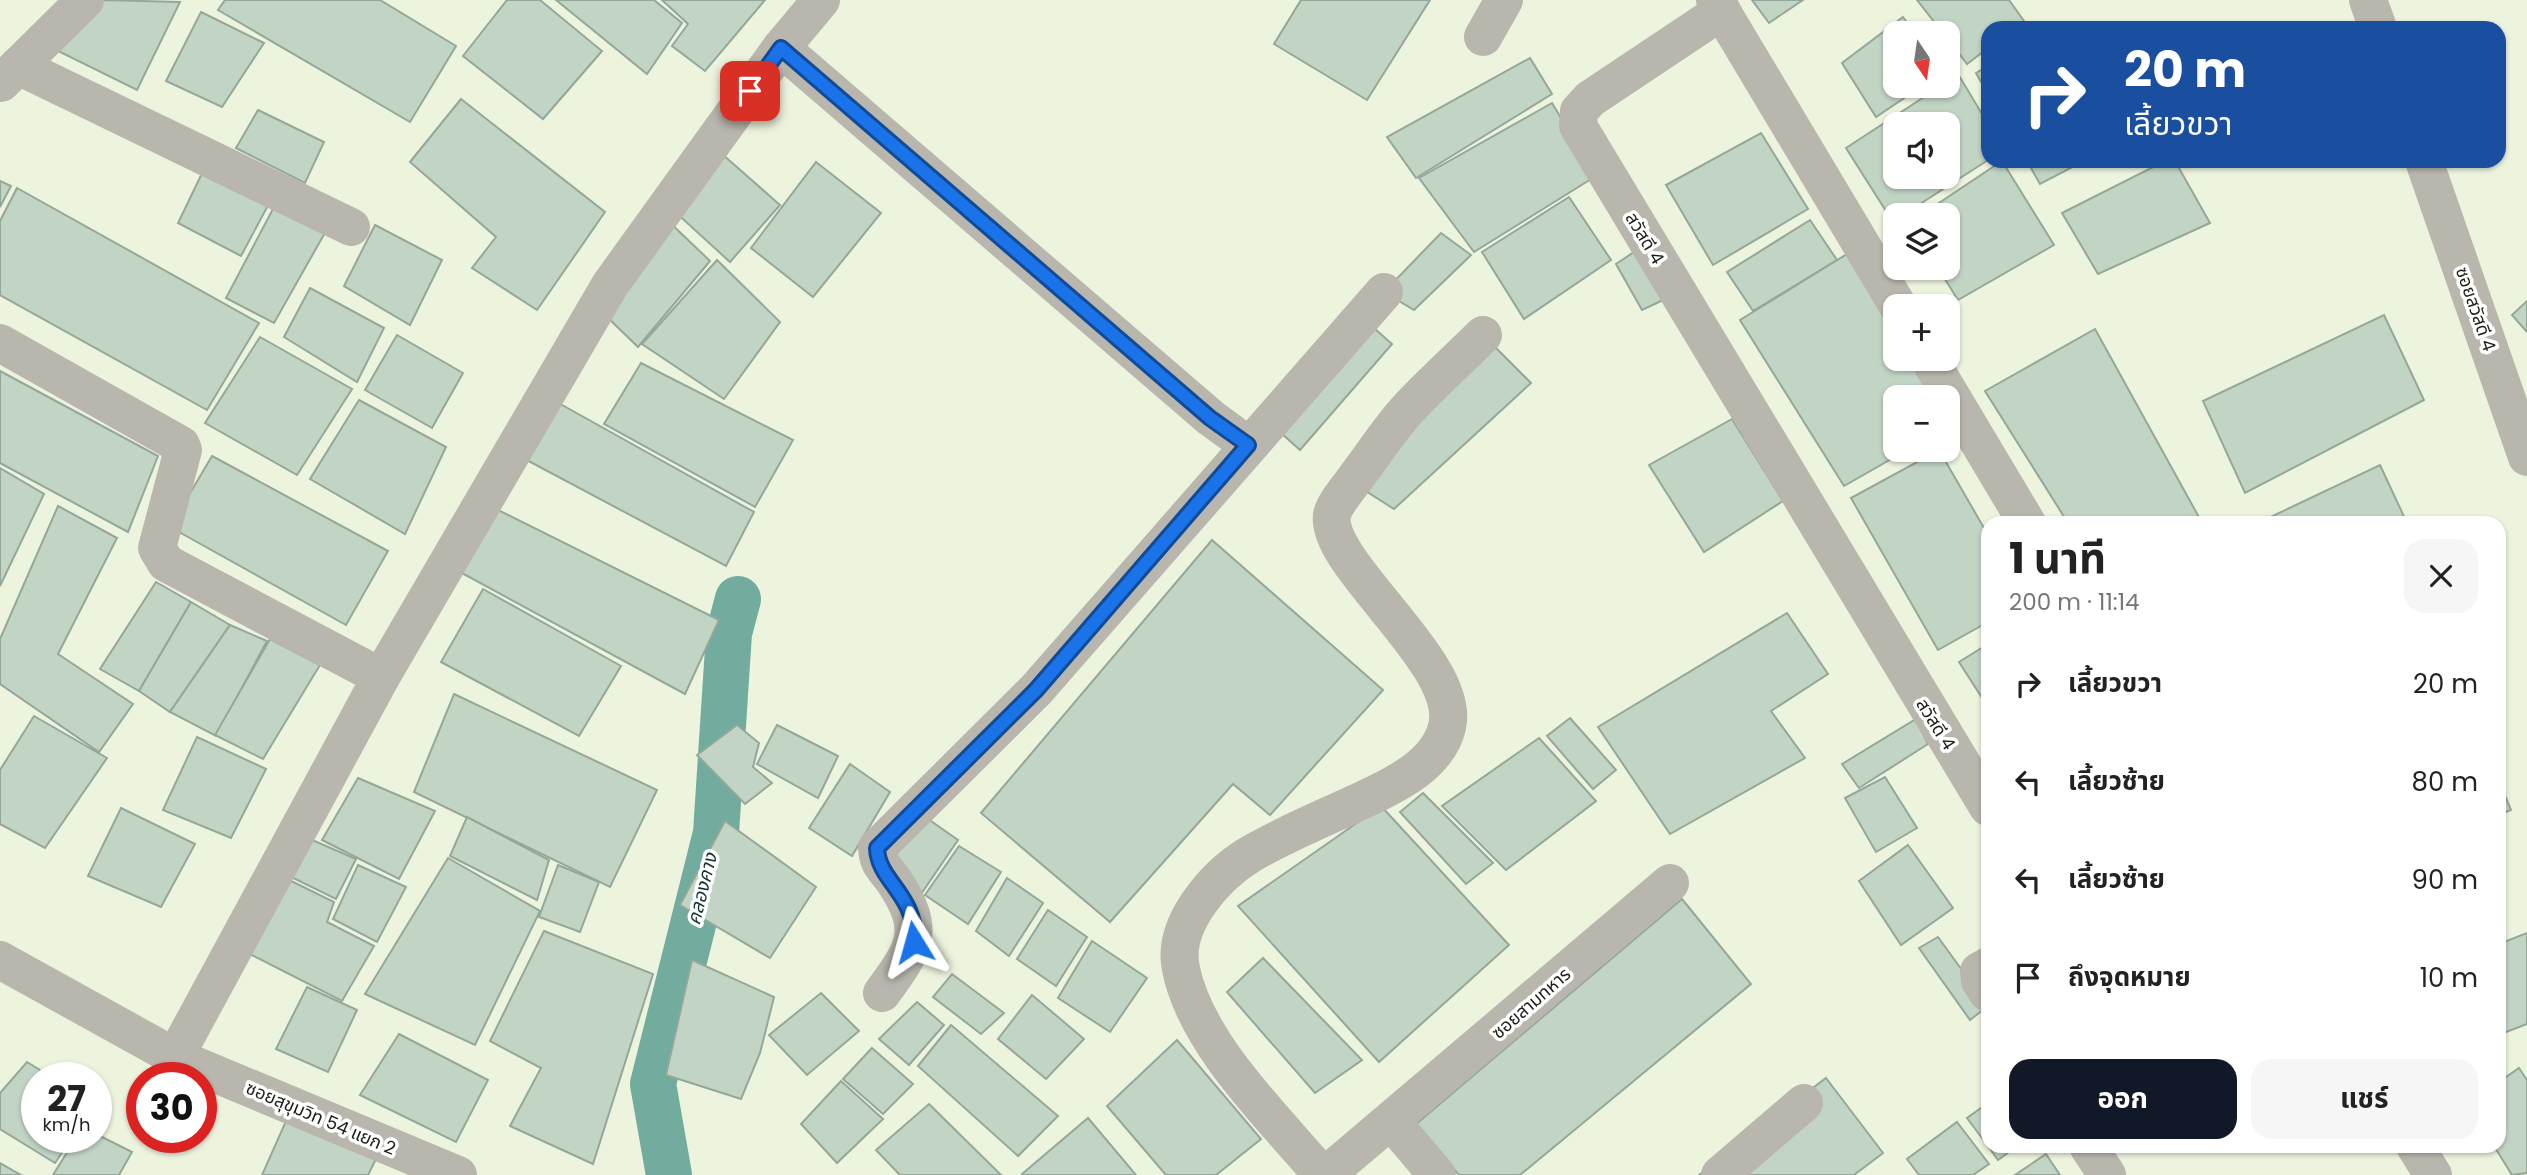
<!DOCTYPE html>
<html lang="th">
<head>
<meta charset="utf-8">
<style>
  :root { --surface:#fff; --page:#f6f6f6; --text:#222; --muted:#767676; --accent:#111827 }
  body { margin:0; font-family:Poppins,"Noto Sans Thai",sans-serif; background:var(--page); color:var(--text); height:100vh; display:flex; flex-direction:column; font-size:26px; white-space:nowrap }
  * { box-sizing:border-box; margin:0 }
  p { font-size:23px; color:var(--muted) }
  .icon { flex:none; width:38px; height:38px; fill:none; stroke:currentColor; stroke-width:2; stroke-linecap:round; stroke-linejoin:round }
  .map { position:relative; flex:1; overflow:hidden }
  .drawer { position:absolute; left:1981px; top:516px; width:525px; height:637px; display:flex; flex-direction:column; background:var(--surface); border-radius:21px; box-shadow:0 2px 5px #0004 }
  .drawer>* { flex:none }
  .guide { position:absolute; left:1981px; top:21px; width:525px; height:147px; border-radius:21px; box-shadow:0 2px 5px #0004; background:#1a4fa0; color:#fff; overflow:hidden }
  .needle { width:46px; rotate:167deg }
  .tools { position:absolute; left:1883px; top:21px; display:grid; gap:14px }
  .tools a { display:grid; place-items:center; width:77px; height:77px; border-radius:14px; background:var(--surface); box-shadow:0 2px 5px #0004; font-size:35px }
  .speed { position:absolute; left:21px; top:1062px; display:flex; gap:14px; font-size:35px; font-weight:700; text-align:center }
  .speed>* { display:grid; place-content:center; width:91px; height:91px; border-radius:50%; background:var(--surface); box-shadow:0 2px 5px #0004; line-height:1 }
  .speed small { font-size:18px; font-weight:400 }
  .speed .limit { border:10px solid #d22; background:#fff; color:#111 }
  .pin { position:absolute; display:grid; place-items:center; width:60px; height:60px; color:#fff; margin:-30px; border-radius:14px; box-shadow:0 4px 10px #0006 }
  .me { position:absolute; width:77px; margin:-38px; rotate:352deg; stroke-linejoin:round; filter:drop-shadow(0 0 5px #0008) }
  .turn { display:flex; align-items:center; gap:24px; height:147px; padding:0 28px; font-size:32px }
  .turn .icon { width:91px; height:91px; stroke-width:2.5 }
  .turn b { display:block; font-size:49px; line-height:60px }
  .round { display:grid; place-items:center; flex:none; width:74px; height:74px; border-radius:21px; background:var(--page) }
  .overview { display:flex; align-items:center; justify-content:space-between; height:119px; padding:0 28px }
  h1 { font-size:42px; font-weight:700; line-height:52px }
  .primary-button { display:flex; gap:14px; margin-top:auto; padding:14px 28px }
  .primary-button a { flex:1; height:80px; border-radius:21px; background:var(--accent); color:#fff; font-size:28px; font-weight:700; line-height:80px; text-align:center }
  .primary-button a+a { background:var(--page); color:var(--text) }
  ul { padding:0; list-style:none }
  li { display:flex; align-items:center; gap:21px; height:98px; padding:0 28px }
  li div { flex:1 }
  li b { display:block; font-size:26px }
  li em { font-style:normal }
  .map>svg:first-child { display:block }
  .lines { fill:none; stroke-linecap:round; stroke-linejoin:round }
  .canal { stroke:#71ac9f; stroke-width:46 }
  .building { fill:#c2d5c5; stroke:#94a798; stroke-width:2; fill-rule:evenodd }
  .minor { stroke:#b9b6ad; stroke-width:38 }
  .route-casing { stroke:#114b97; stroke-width:18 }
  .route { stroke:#1a73e8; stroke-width:12 }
  .labels { text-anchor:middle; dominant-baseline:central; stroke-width:7; stroke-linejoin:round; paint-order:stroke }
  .street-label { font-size:18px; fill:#1b1e16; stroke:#fff }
  .water-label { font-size:19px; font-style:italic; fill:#13322c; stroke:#fff }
</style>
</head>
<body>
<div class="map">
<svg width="2527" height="1175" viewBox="0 0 2527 1175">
  <rect width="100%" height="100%" fill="#edf4de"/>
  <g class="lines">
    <path class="canal" d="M669,1175L653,1084L716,833L729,633L738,599"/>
  </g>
  <g class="building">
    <path d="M102,0L180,2L137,90L58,51Z"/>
    <path d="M225,0H380L456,46L410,122L218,10Z"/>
    <path d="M507,0H540L602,51L543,119L463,56Z"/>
    <path d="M556,0H654L682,23L647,74Z"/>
    <path d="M662,0H765L705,71L672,46L688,24Z"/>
    <path d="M1301,0H1430L1367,100L1274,44Z"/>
    <path d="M1752,0H1803L1769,23Z"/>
    <path d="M1917,0H2009L2024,21L2015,28H1988V48L1967,64L1948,39V33H1943Z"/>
    <path d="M201,12L264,43L222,107L166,81Z"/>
    <path d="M1903,17L1915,33H1895V86H1922L1876,117L1842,63Z"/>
    <path d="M1530,58L1552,94L1416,178L1387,137Z"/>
    <path d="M1988,66V94L1976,73Z"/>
    <path d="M1958,74L1988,124V160L1903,215H1895L1893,222L1846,148L1941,86H1948V81ZM1895,124H1948V177H1895Z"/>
    <path d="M461,99L605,212L537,310L472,268L496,237L410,162Z"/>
    <path d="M1552,103L1596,176L1474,252L1419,178Z"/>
    <path d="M258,110L324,142L305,183L236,148Z"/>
    <path d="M1761,133L1808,209L1713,265L1666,185Z"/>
    <path d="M722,154L780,205L730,262L673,210Z"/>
    <path d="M2002,161L2054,245L1958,300L1938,268H1948V215H1921Z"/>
    <path d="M2027,161H2084L2040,184Z"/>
    <path d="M2165,161H2175L2210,223L2098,274L2062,213Z"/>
    <path d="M816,162L881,213L813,297L751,248Z"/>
    <path d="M206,165L271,200L241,256L178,223Z"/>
    <path d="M0,181L11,186L0,207Z"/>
    <path d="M17,188L259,323L207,410L0,295V221Z"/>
    <path d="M1569,197L1611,260L1524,319L1482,252Z"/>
    <path d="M275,205L326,231L274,323L226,298Z"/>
    <path d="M666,219L710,261L638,347L603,313Z"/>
    <path d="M1810,220L1837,260L1753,311L1727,272Z"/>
    <path d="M375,225L442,260L410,325L344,286Z"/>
    <path d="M1441,233L1471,255L1414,310L1384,292Z"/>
    <path d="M1643,246L1672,296L1642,310L1616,264Z"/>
    <path d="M1847,254L1895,334V359H1910L1934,397H1895V450H1907L1844,486L1740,320Z"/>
    <path d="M717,260L780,322L724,399L642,344Z"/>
    <path d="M310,288L384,328L357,382L284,337Z"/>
    <path d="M2527,301V332L2512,315Z"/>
    <path d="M2384,315L2424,400L2245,493L2203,401Z"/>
    <path d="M1365,320L1392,344L1300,450L1271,424Z"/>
    <path d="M2095,329L2200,519L2192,523H2068L1985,391Z"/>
    <path d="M397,335L463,373L432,428L365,390Z"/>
    <path d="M1483,335L1531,383L1394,509L1361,488Z"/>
    <path d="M260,337L352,389L297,475L205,423Z"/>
    <path d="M641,363L793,440L755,507L604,424Z"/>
    <path d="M0,371L158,456L128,532L0,463Z"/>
    <path d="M359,400L446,447L405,534L310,479Z"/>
    <path d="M555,401L754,512L726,566L521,457Z"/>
    <path d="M1732,419L1783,501L1704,552L1649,465Z"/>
    <path d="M1939,450L1988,535V622L1938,650L1851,498Z"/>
    <path d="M212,456L388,551L346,625L170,527Z"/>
    <path d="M2380,465L2407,523H2258Z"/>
    <path d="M0,468L44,494L0,586Z"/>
    <path d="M58,506L117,538L58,654L133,704L99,752L0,684V639Z"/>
    <path d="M494,508L719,620L685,694L460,572Z"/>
    <path d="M1212,540L1383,690L1270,815L1233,784L1110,922L981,813Z"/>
    <path d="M156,582L191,602L139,691L100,669Z"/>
    <path d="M483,589L621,666L579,736L441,662Z"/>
    <path d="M191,602L230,625L170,712L139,691Z"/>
    <path d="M1787,613L1828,674L1771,711L1805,758L1670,834L1598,727Z"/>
    <path d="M230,625L267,641L216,736L170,712Z"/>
    <path d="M270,639L320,665L263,759L215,735Z"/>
    <path d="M1988,644V707L1959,662Z"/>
    <path d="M454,694L657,790L610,887L414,792Z"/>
    <path d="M34,716L107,758L45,848L0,824V770Z"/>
    <path d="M1570,718L1616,770L1593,789L1547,736Z"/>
    <path d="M1916,719L1928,744L1859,788L1842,764Z"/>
    <path d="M737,725L759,743L753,767L772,783L745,804L697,755Z"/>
    <path d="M777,725L838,756L818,798L757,764Z"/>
    <path d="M197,737L266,769L231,838L163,810Z"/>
    <path d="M1539,738L1596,801L1506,870L1442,806Z"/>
    <path d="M850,764L890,792L852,856L809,828Z"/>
    <path d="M1885,777L1917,828L1876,852L1845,798Z"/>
    <path d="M358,778L435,811L399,879L322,840Z"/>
    <path d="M2499,781L2511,810L2499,815Z"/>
    <path d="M1423,793L1493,863L1466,884L1400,812Z"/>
    <path d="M1381,806L1509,945L1379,1062L1238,906Z"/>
    <path d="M121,808L195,844L161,907L88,876Z"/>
    <path d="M921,814L958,840L921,894L881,867Z"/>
    <path d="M467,817L549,860L537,900L450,856Z"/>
    <path d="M725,821L816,887L770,958L680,905Z"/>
    <path d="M303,836L356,859L336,899L285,874Z"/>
    <path d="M1908,845L1953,908L1901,945L1859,881Z"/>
    <path d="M959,846L1001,872L968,924L925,895Z"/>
    <path d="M448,858L540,911L475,1045L365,994Z"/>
    <path d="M358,865L406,887L377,942L333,919Z"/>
    <path d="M558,865L599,882L580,932L539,917Z"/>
    <path d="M281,876L334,902L327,922L374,946L342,1001L244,951Z"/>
    <path d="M1007,878L1043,903L1009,956L976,931Z"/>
    <path d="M1682,899L1751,984L1520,1175H1459L1415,1125Z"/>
    <path d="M1048,910L1087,937L1056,986L1017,959Z"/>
    <path d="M544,931L653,974L593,1164L510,1126L541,1068L490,1041Z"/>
    <path d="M2527,933V1024L2501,1034L2499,944Z"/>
    <path d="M1938,937L1988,1006L1970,1020L1919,948Z"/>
    <path d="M1092,941L1147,978L1110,1032L1058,998Z"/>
    <path d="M1263,958L1362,1060L1315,1093L1227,992Z"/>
    <path d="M692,960L774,997L760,1053L741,1099L666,1075Z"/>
    <path d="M952,974L1004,1013L981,1034L933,997Z"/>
    <path d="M307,987L357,1010L328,1072L276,1049Z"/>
    <path d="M821,993L859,1031L807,1075L769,1035Z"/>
    <path d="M1032,995L1084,1039L1046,1079L998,1039Z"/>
    <path d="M917,1002L944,1025L909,1065L879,1039Z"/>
    <path d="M951,1025L1058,1116L1018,1156L918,1066Z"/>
    <path d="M399,1034L488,1080L456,1142L360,1095Z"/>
    <path d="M1177,1040L1261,1139L1216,1175H1166L1107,1106Z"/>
    <path d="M872,1048L913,1084L883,1114L843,1079Z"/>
    <path d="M27,1062L53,1078H37V1138H72L55,1163L0,1129V1093Z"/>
    <path d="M2519,1068L2527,1080V1173L2512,1175L2494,1146H2499V1082Z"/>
    <path d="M1826,1078L1883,1153L1854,1175H1699Z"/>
    <path d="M841,1081L883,1119L837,1163L801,1124Z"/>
    <path d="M1988,1103V1146L1967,1118Z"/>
    <path d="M929,1104L1001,1175H900L876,1150Z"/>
    <path d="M290,1112L379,1153L368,1175H262Z"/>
    <path d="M1088,1118L1136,1175H1023L1022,1174Z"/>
    <path d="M1957,1122L1989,1164L1973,1175H1919L1907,1159Z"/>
    <path d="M96,1134L132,1152L119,1175H53L76,1138H96Z"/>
    <path d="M1988,1146H2017L1998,1160Z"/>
    <path d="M2046,1154L2060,1175H2015Z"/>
    <path d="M0,1163L21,1175H0Z"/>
  </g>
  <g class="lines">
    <g class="minor">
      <path d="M1715,0L1898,306"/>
      <path d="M2368,0L2378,28"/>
      <path d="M1722,11L1590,99L1579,111L1578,126L1988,807"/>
      <path d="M1483,37L1504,0"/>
      <path d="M781,48L1211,418L1248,445"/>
      <path d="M18,66L351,227"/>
      <path d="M1,83L85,0"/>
      <path d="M2424,161L2527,457"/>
      <path d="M0,343L181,445L183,450L157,548L166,563L381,677"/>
      <path d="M1929,359L2027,523"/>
      <path d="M0,960L175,1057L458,1175"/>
      <path d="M1988,966L1979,971L1980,981L1988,993"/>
      <path d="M882,993C915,948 927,931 894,881C885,868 878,865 877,848L1036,690L1384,292"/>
      <path d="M175,1057L381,677L610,285L781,48L821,0"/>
      <path d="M1392,1122L1437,1175"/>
      <path d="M2088,1146L2107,1175"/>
      <path d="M2415,1146L2433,1175"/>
      <path d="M1322,1175C1274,1118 1196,1044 1181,969C1171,925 1215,876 1249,855C1286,833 1327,817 1365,799C1397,784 1438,764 1447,727C1463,664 1324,564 1332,515C1335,502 1349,488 1356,477C1373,455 1388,431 1407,410C1431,384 1458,360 1483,335"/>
      <path d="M1326,1175L1670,883"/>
      <path d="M1720,1175L1804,1103"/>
    </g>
  </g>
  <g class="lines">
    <defs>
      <path id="route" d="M750,91L781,48L1210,418L1248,445L1036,690L877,848C878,882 917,894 914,942"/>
    </defs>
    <use href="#route" class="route-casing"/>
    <use href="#route" class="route"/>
  </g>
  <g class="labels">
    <g class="street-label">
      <text transform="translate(1645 238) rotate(59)">สวัสดี 4</text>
      <text transform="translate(2476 309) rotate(71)">ซอยสวัสดี 4</text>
      <text transform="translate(1936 724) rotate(58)">สวัสดี 4</text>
      <text transform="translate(1531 1003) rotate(-41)">ซอยสามทหาร</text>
      <text transform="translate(321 1118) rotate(23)">ซอยสุขุมวิท 54 แยก 2</text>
    </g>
    <g class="water-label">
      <text transform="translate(702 889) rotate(-76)">คลองคาง</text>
    </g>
  </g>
</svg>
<div class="tools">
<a><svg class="needle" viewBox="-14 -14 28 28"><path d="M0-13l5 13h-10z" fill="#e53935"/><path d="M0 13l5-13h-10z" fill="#767676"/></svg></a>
<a><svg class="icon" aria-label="sound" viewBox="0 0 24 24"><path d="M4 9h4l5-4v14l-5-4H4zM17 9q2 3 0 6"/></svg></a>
<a><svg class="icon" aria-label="layers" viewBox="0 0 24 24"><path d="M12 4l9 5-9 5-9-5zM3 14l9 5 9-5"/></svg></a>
<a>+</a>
<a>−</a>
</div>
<div class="speed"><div>27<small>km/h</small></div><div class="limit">30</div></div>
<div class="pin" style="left:750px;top:91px;background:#d93025"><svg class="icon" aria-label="arrive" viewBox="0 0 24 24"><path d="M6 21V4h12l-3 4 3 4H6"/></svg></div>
<svg class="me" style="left:914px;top:942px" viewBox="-20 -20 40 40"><path d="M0-17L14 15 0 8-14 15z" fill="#1a73e8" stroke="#fff" stroke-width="4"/></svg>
<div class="guide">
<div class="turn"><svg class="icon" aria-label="right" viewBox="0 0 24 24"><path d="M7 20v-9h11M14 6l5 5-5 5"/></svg><div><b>20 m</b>เลี้ยวขวา</div></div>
</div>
<section class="drawer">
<div class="overview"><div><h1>1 นาที</h1><p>200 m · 11:14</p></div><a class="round"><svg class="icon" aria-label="close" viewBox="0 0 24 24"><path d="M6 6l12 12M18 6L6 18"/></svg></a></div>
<ul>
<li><svg class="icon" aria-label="right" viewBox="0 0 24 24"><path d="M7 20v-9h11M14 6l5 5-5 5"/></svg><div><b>เลี้ยวขวา</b></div><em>20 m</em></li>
<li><svg class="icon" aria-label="left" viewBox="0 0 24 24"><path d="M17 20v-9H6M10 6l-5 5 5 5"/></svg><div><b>เลี้ยวซ้าย</b></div><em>80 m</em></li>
<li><svg class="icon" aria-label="left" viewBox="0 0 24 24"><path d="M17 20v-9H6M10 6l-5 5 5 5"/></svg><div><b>เลี้ยวซ้าย</b></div><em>90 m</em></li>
<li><svg class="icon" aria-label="arrive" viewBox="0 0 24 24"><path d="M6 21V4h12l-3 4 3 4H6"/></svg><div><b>ถึงจุดหมาย</b></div><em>10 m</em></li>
</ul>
<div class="primary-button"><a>ออก</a><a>แชร์</a></div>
</section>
</div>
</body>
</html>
